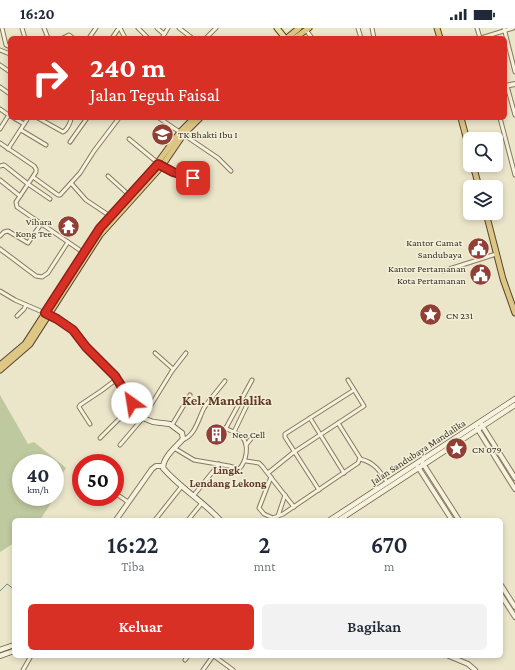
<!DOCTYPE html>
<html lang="id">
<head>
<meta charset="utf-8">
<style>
  :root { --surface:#fff; --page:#f2f2f3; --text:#1f2937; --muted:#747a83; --accent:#d93025 }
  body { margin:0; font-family:"Crimson Pro",serif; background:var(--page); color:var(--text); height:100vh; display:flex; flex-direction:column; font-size:15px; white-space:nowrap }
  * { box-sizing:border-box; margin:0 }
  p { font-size:13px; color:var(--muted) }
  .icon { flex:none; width:22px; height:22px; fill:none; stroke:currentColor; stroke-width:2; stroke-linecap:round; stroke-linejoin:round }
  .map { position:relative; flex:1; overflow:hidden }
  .details { position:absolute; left:12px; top:490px; width:491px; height:140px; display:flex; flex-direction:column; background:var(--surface); border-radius:6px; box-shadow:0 2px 6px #0003 }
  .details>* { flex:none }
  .guide { position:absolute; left:8px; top:8px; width:499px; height:84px; border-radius:6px; box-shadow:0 2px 6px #0003; background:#d93025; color:#fff; overflow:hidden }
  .fabs { position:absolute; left:463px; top:104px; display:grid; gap:8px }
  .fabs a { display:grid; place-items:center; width:40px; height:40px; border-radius:6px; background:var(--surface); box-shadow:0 2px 6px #0003; font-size:20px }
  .speed { position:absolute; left:12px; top:426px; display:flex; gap:8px; font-size:20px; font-weight:700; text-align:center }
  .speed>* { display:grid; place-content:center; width:52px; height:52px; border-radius:50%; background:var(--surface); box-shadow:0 2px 6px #0003; line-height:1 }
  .speed small { font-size:10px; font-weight:400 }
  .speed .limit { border:6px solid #d22; background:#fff; color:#111 }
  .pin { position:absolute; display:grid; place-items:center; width:34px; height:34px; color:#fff; margin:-17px; border-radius:8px; box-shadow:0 2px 6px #0006 }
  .me { position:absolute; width:44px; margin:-22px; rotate:328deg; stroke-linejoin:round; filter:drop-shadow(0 0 3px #0008) }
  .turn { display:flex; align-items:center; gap:14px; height:84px; padding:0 16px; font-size:18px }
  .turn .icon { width:52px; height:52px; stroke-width:2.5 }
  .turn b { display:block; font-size:28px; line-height:34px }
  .eta { display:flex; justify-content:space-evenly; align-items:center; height:68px; text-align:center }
  .eta b { font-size:24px; font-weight:600; line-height:28px }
  .action { display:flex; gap:8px; margin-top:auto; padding:8px 16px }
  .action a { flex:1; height:46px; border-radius:6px; background:var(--accent); color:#fff; font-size:16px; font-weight:600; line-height:46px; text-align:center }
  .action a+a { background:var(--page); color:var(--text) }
  .status { display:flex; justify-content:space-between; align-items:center; height:28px; padding:0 20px; background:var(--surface); direction:ltr }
  .status svg { height:11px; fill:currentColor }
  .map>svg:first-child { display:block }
  .green { fill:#bfc99f }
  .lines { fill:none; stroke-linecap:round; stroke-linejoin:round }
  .stream { stroke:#718e8a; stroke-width:1 }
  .minor-casing { stroke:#877960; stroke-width:5 }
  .tertiary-casing { stroke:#877960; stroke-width:6 }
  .secondary-casing { stroke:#695a43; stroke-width:6 }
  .primary-casing { stroke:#554733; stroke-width:7 }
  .trunk-casing { stroke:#554733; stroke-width:7 }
  .minor { stroke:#f6f2dd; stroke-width:3 }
  .tertiary { stroke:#f6f2dd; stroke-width:4 }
  .secondary { stroke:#f6f2dd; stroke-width:4.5 }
  .primary { stroke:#eadda6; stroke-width:5 }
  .trunk { stroke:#dec685; stroke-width:5 }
  .route-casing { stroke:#8d1f18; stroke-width:10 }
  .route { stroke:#d93025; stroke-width:7 }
  .labels { text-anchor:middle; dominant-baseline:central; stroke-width:3; stroke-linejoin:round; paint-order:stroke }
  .poi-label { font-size:10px; fill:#382f22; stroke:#f3efd9; text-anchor:start }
  .street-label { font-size:10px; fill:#382f22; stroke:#f3efd9 }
  .neighbourhood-label { font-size:11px; font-weight:bold; fill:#613825; stroke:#f3efd9 }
  .district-label { font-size:14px; font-weight:bold; fill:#613825; stroke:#f3efd9 }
</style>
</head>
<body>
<div class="status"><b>16:20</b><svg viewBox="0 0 49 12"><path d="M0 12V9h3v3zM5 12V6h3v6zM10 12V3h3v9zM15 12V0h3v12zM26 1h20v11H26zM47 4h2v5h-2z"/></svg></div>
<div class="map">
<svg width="515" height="642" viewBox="0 0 515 642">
  <rect width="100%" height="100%" fill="#ebe5ca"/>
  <path class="green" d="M0,367L28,416L34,414L66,440L55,457V435H21V469H48L51,475L40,492H14V515L0,524Z"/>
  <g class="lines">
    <path class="stream" d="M0,563L7,556L14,561"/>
    <defs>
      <g id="minor">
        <path d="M2,0L6,17L10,19"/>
        <path d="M22,0L25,10"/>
        <path d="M44,0L48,10"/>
        <path d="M120,0L125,10"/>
        <path d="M138,0L148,10"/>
        <path d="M157,0L164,6"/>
        <path d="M179,0L192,10"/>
        <path d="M358,0L361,10"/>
        <path d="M372,0L374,10"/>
        <path d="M477,0L480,10"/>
        <path d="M504,0L515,44"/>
        <path d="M306,2L312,10"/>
        <path d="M63,10L69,7L73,10"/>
        <path d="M89,10L96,0"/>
        <path d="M112,10L119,0"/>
        <path d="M162,10L168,0"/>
        <path d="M206,10L216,0"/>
        <path d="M481,10L513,0"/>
        <path d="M0,22L10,26"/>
        <path d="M0,37L10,44"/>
        <path d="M507,58L515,87"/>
        <path d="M0,59L10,66"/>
        <path d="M0,81L10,88"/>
        <path d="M14,90L24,96"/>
        <path d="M38,90L63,104C67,102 71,94 71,90"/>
        <path d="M159,90L218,130L231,143"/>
        <path d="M500,90L515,147"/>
        <path d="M0,101L10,85"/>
        <path d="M21,102L46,117"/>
        <path d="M129,111L164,140L178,146L193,150"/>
        <path d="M70,114L87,90"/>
        <path d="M0,115L34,138L36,141V144L16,174L17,179L84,225"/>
        <path d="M8,121L28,90"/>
        <path d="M0,138L4,137L28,156L50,171"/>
        <path d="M108,148L129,167"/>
        <path d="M33,149L58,167H60L80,145L94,123L119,90"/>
        <path d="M0,152L20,168"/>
        <path d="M71,155L86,172L110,188"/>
        <path d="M0,208L4,204L8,203L28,215L41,196"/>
        <path d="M0,221L36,248L42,249L48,245L68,214"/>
        <path d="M443,243L496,226"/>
        <path d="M0,263L15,272L45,285"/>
        <path d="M17,288L24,281L26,277"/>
        <path d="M155,325L173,341"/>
        <path d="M310,390L285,406V409L319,462"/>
        <path d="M90,396L79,379L80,377L101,363L117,351"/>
        <path d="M172,397L190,367"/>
        <path d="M234,404L247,377"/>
        <path d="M221,409L252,352"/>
        <path d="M100,410L133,377"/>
        <path d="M182,412C195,408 198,392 204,380C210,371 218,362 225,353"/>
        <path d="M120,417L143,390L172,343L186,325"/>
        <path d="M246,417L254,407"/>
        <path d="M174,420L194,432L229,438L239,441C246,434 250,417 242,409C237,404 230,403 225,400"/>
        <path d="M360,431C374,434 380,443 387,454"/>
        <path d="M246,433L259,435L262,438L294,479"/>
        <path d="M268,445L294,424L364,378L348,352"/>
        <path d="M344,445L310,390L354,362"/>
        <path d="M271,449L259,480L264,486L273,490L283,486L358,435L360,430L338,395"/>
        <path d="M115,465L128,474"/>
        <path d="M194,467L219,436"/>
        <path d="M278,488L285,467"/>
        <path d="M155,492L182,458"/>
        <path d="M188,492L202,475"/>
        <path d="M214,628L233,642"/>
        <path d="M185,632L188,628"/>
        <path d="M23,642L31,628"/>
        <path d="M203,642L213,628"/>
      </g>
      <g id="tertiary">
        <path d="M505,58L515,56"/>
        <path d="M481,396L515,450"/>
        <path d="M477,400L515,461"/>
        <path d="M422,434L459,492"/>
        <path d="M418,439L452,492"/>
        <path d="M116,492L152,441L156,438H163"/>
        <path d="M501,557L515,579"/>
        <path d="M501,567L515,589"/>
        <path d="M449,628L468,636L475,642"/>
      </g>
      <g id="secondary">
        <path d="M47,286L71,301L86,319L113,345L137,382L143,390L153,394L170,396L182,405L183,411C176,419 163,429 163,440C180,460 203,473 220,492"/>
        <path d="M330,492L515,371"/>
        <path d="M339,492L515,377"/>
        <path d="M0,622L14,617"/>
        <path d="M0,628L14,623"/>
      </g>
      <path id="primary" d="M277,0L285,10"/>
      <g id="trunk">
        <path d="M437,0L440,10"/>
        <path d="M287,10L299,0"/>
        <path d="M295,10L309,0"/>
        <path d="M461,90L470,124"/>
        <path d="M473,137L479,159"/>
        <path d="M486,185L503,251L515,285"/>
        <path d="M0,337L25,316L100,200L153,141L180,104L194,90"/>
        <path d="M0,342L30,316L100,207L162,138L183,107L200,90"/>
      </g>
    </defs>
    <use href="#minor" class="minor-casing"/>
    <use href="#tertiary" class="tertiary-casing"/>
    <use href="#secondary" class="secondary-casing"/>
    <use href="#primary" class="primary-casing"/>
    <use href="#trunk" class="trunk-casing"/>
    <use href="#minor" class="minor"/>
    <use href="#tertiary" class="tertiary"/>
    <use href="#secondary" class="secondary"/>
    <use href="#primary" class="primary"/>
    <use href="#trunk" class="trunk"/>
  </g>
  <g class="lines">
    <defs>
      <path id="route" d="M132,375L115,348L86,319L73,302L57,291L45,285L100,200L158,136L173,144L193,150"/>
    </defs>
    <use href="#route" class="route-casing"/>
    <use href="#route" class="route"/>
  </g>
  <defs>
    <symbol id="school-disc" viewBox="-11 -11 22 22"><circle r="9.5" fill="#913f35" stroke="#f3efd9"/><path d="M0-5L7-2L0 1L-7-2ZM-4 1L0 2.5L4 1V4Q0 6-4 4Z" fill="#fff"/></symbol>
    <symbol id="temple-disc" viewBox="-11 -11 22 22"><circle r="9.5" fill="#913f35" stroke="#f3efd9"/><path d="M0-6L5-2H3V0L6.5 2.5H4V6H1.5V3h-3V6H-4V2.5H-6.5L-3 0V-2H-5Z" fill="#fff"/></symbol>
    <symbol id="civic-disc" viewBox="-11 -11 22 22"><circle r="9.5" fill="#913f35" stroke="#f3efd9"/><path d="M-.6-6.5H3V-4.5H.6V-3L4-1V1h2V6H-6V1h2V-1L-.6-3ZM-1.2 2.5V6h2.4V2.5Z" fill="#fff"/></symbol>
    <symbol id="sight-disc" viewBox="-11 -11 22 22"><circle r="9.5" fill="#913f35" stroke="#f3efd9"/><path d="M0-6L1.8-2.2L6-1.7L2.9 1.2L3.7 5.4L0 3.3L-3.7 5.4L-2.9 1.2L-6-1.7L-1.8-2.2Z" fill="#fff"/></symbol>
    <symbol id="building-disc" viewBox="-11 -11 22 22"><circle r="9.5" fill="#913f35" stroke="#f3efd9"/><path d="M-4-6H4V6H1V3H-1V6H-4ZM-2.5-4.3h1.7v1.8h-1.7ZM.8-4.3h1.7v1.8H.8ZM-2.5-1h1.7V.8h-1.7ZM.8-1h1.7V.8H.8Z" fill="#fff"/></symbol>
  </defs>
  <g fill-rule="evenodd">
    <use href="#school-disc" x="150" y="94" width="25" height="25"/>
    <use href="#temple-disc" x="56" y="186" width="25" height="25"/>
    <use href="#civic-disc" x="466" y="208" width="25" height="25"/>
    <use href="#civic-disc" x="468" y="234" width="25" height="25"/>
    <use href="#sight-disc" x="418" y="274" width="25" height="25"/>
    <use href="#building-disc" x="204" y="394" width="25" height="25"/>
    <use href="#sight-disc" x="444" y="408" width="25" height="25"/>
  </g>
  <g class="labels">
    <g class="poi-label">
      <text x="178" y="106">TK Bhakti Ibu I</text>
      <text x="52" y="193" text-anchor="end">Vihara<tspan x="52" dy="12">Kong Tee</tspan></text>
      <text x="462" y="214" text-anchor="end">Kantor Camat<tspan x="462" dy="12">Sandubaya</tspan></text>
      <text x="466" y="240" text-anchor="end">Kantor Pertamanan<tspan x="466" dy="12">Kota Pertamanan</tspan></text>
      <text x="446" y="287">CN 231</text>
      <text x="232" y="406">Neo Cell</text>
      <text x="472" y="421">CN 079</text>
    </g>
    <g class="street-label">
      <text transform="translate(418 424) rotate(-33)">Jalan Sandubaya Mandalika</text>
    </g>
    <g class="neighbourhood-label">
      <text x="228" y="442">Lingk.<tspan x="228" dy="13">Lendang Lekong</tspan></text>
    </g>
    <g class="district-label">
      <text x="227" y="372">Kel. Mandalika</text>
    </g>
  </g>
</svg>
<div class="fabs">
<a><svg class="icon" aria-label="search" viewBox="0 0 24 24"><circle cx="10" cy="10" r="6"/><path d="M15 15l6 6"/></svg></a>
<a><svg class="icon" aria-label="layers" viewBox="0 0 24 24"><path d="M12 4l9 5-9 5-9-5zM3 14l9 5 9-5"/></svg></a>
</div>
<div class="speed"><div>40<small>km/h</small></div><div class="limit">50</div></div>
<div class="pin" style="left:193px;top:150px;background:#d93025"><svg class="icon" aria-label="arrive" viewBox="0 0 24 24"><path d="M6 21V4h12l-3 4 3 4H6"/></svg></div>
<svg class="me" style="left:132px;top:375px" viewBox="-20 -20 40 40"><circle r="19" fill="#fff"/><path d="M0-13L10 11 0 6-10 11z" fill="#d93025"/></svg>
<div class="guide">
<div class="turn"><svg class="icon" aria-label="right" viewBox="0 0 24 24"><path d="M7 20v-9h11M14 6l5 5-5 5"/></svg><div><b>240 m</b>Jalan Teguh Faisal</div></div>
</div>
<section class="details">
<div class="eta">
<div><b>16:22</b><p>Tiba</p></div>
<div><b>2</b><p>mnt</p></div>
<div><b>670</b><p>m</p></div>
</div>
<div class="action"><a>Keluar</a><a>Bagikan</a></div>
</section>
</div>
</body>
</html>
